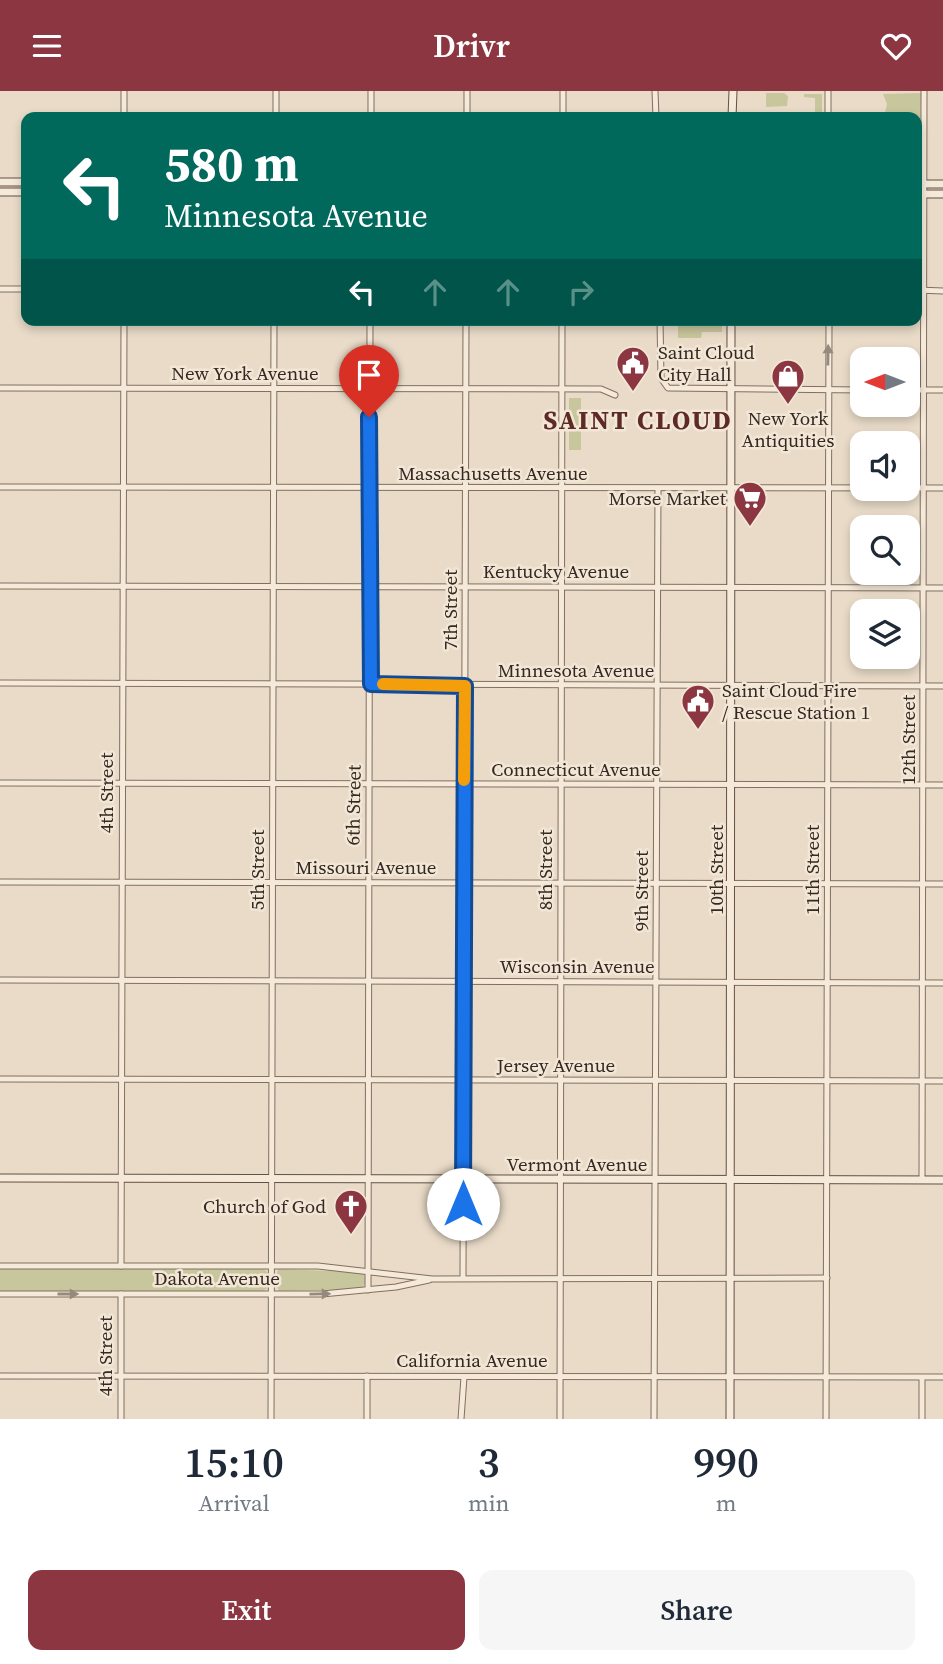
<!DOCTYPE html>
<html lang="en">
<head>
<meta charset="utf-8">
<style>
  :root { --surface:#fff; --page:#f6f6f7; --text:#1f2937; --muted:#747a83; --accent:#8c3641 }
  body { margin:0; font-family:"Source Serif 4",serif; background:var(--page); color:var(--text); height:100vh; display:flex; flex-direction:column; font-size:26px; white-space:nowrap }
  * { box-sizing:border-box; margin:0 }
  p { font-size:23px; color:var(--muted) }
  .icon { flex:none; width:38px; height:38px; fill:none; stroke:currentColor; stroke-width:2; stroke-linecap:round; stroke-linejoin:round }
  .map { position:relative; height:1328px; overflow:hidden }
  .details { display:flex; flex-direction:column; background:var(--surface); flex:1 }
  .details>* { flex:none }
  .guide { position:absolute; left:21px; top:21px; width:901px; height:214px; border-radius:14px; box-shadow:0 4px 10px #0003; background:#00695c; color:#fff; overflow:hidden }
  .needle { width:46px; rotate:270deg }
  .fabs { position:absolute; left:850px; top:256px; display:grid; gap:14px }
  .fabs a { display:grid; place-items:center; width:70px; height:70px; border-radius:14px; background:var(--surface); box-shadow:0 4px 10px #0003; font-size:35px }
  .pin { position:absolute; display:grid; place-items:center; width:60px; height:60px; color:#fff; margin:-72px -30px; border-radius:50% 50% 50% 0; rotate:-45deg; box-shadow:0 0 7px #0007 }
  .pin .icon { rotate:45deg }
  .me { position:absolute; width:77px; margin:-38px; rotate:0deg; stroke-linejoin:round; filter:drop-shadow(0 0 5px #0008) }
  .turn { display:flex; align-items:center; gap:24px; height:147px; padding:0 28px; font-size:32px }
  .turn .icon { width:91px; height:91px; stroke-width:2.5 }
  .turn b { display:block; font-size:49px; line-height:60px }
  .lanes { display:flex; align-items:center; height:66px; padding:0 28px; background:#0003; justify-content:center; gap:35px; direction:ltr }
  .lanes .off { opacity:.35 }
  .eta { display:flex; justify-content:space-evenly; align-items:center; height:119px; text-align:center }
  .eta b { font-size:42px; font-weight:600; line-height:49px }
  .button { display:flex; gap:14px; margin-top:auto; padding:14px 28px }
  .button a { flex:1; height:80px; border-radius:14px; background:var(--accent); color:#fff; font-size:28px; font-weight:600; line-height:80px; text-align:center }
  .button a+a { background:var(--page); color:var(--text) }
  header { display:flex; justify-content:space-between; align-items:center; height:91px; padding:0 28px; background:var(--accent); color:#fff; font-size:32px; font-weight:600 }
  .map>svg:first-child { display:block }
  .green { fill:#c7c69d }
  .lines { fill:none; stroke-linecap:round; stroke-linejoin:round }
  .street-casing { stroke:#836e5f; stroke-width:7 }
  .secondary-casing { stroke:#654f42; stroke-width:9 }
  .street { stroke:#f5eada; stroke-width:5 }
  .secondary { stroke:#f5eada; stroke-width:7 }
  .oneway { fill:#96897e }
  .route-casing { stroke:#114b97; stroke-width:18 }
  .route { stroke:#1a73e8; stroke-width:12 }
  .slow { stroke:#f59e0b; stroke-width:12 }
  .labels { text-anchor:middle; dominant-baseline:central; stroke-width:5; stroke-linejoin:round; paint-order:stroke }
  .poi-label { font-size:19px; fill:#362821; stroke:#f2e7d7; text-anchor:start }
  .street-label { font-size:19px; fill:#362821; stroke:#f2e7d7 }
  .district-label { font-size:26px; font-weight:bold; letter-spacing:2px; fill:#5d2a25; stroke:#f2e7d7 }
</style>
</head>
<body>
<header><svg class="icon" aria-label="menu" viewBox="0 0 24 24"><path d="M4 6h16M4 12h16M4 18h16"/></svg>Drivr<svg class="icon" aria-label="heart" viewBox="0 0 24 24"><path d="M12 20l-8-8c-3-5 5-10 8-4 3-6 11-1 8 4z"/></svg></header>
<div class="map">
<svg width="943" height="1328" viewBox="0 0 943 1328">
  <rect width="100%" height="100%" fill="#e9dbc8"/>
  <g class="green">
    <path d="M766,2H784L788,5L787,15L766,16Z"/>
    <path d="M921,2L920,42H917V26H884L887,13L883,3Z"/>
    <path d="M804,3H822V26H815V7L804,6Z"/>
    <path d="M678,229H722V241H702L701,247H678Z"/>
    <rect x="569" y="307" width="12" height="52"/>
    <path d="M0,1178H264L269,1183L268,1197L263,1200H0Z"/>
    <path d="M278,1178L359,1181L363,1182L366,1191L361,1198L279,1200L275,1191Z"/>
  </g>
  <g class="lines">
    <defs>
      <g id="street">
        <path d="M371,0V26"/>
        <path d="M655,0L656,26"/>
        <path d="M828,0V26"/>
        <path d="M124,26V0"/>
        <path d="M276,26V0"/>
        <path d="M467,26V0"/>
        <path d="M563,26V0"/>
        <path d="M0,198H26"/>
        <path d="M917,199L943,200"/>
        <path d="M660,229L661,287L668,297L863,299"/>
        <path d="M0,297L601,298L615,304"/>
        <path d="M908,299H943"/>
        <path d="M0,396L943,397"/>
        <path d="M0,495L943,497"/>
        <path d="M0,592L943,595"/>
        <path d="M0,692L943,694"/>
        <path d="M0,791L943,793"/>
        <path d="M0,889L943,892"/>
        <path d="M0,988L943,990"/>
        <path d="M922,1089L924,0"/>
        <path d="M0,1175H318L432,1188L827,1187"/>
        <path d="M121,1175L124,229"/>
        <path d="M463,1187L466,229"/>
        <path d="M368,1199L370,229"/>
        <path d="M0,1203H322L396,1196L429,1189"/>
        <path d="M0,1285L943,1286"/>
        <path d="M367,1285V1328"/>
        <path d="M121,1328V1203"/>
        <path d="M271,1328L274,229"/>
        <path d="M461,1328L464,1286"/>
        <path d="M560,1328L562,229"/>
        <path d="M654,1328L658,397"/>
        <path d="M826,1328L829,229"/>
        <path d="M922,1328V1287"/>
      </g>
      <g id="secondary">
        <path d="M732,26L733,0"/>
        <path d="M0,91H26"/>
        <path d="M917,93H943"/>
        <path d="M0,101H26"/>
        <path d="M917,103H943"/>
        <path d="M0,1087L943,1089"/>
        <path d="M730,1328L731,229"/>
      </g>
    </defs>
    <use href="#street" class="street-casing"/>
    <use href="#secondary" class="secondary-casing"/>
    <use href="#street" class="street"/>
    <use href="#secondary" class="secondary"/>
  </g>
  <defs><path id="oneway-solid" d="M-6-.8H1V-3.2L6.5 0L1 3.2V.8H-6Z" transform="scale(1.75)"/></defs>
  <g class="oneway">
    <use href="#oneway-solid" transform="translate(828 264) rotate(-89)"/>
    <use href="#oneway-solid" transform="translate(68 1203)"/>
    <use href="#oneway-solid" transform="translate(320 1203) rotate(-1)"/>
  </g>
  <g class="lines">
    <defs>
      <path id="route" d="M369,326L371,593L465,595L463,1113"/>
    </defs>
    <use href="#route" class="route-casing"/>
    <use href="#route" class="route"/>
    <path class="slow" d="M383,593L465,595L464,689"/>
  </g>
  <defs>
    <symbol id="civic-pin" viewBox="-11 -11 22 30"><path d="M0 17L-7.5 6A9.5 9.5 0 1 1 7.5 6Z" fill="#8c3641" stroke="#f2e7d7"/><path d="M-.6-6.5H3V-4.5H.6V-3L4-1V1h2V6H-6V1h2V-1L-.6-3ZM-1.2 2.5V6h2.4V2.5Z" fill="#fff"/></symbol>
    <symbol id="shop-pin" viewBox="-11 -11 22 30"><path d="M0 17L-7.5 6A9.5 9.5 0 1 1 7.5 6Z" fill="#8c3641" stroke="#f2e7d7"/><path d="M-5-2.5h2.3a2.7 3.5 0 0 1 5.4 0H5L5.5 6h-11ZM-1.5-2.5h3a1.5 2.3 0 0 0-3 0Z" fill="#fff"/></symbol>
    <symbol id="supermarket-pin" viewBox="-11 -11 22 30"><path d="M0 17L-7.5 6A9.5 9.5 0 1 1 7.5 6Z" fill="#8c3641" stroke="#f2e7d7"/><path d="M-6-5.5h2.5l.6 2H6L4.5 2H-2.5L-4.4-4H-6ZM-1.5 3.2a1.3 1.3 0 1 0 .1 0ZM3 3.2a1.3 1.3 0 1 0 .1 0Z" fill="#fff"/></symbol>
    <symbol id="church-pin" viewBox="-11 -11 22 30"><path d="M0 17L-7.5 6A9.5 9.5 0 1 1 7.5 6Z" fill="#8c3641" stroke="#f2e7d7"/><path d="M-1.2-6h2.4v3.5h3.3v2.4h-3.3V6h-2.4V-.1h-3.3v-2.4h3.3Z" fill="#fff"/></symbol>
  </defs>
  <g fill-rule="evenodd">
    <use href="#civic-pin" x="614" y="253" width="38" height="52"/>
    <use href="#shop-pin" x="769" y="266" width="38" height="52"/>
    <use href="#supermarket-pin" x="731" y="388" width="38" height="52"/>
    <use href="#civic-pin" x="679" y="591" width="38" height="52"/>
    <use href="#church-pin" x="332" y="1096" width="38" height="52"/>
  </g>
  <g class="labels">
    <g class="poi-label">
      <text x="658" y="261">Saint Cloud<tspan x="658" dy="22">City Hall</tspan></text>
      <text x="788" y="327" text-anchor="middle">New York<tspan x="788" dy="22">Antiquities</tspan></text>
      <text x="726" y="407" text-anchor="end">Morse Market</text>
      <text x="722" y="599">Saint Cloud Fire<tspan x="722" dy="22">/ Rescue Station 1</tspan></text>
      <text x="326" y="1115" text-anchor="end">Church of God</text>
    </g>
    <g class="street-label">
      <text x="245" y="282">New York Avenue</text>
      <text x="493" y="382">Massachusetts Avenue</text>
      <text x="556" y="480">Kentucky Avenue</text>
      <text transform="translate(450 519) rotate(-90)">7th Street</text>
      <text x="576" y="579">Minnesota Avenue</text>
      <text transform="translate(908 649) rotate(-90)">12th Street</text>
      <text x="576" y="678">Connecticut Avenue</text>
      <text transform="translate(106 702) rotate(-90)">4th Street</text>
      <text transform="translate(353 714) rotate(-89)">6th Street</text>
      <text x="366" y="776">Missouri Avenue</text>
      <text transform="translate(257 779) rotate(-90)">5th Street</text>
      <text transform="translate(545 779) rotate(-90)">8th Street</text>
      <text transform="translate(716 779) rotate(-90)">10th Street</text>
      <text transform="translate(812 779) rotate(-90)">11th Street</text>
      <text transform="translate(641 800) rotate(-90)">9th Street</text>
      <text x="577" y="875">Wisconsin Avenue</text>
      <text x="556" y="974">Jersey Avenue</text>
      <text x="577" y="1073">Vermont Avenue</text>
      <text x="217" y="1187">Dakota Avenue</text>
      <text transform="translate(105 1265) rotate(-90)">4th Street</text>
      <text x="472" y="1269">California Avenue</text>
    </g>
    <g class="district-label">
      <text x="638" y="329">SAINT CLOUD</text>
    </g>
  </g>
</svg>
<div class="fabs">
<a><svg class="needle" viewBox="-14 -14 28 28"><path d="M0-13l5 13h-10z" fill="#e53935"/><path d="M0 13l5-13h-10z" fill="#747a83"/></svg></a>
<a><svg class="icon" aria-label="sound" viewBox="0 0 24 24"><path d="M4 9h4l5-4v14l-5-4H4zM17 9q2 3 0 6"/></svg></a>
<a><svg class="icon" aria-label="search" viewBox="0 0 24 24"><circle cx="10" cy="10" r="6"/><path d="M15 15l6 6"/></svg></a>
<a><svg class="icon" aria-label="layers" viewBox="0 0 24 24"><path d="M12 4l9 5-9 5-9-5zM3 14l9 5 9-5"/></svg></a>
</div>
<div class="pin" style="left:369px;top:326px;background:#d93025"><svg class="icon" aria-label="arrive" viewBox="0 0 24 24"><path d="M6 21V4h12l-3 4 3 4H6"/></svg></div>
<svg class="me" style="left:463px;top:1113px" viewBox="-20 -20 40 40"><circle r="19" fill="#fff"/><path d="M0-13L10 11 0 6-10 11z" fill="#1a73e8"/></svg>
<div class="guide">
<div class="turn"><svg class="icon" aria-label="left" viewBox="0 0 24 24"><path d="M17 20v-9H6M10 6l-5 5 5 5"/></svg><div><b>580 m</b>Minnesota Avenue</div></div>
<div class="lanes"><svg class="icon" aria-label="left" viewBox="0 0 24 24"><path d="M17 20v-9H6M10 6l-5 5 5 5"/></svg><svg class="icon off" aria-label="ahead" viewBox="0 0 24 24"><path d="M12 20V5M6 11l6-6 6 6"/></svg><svg class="icon off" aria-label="ahead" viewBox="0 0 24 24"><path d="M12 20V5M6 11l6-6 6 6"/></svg><svg class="icon off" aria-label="right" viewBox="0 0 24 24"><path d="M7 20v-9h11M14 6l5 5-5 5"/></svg></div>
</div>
</div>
<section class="details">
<div class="eta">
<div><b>15:10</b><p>Arrival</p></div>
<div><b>3</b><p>min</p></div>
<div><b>990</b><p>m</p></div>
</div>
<div class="button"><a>Exit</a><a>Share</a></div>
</section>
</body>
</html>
